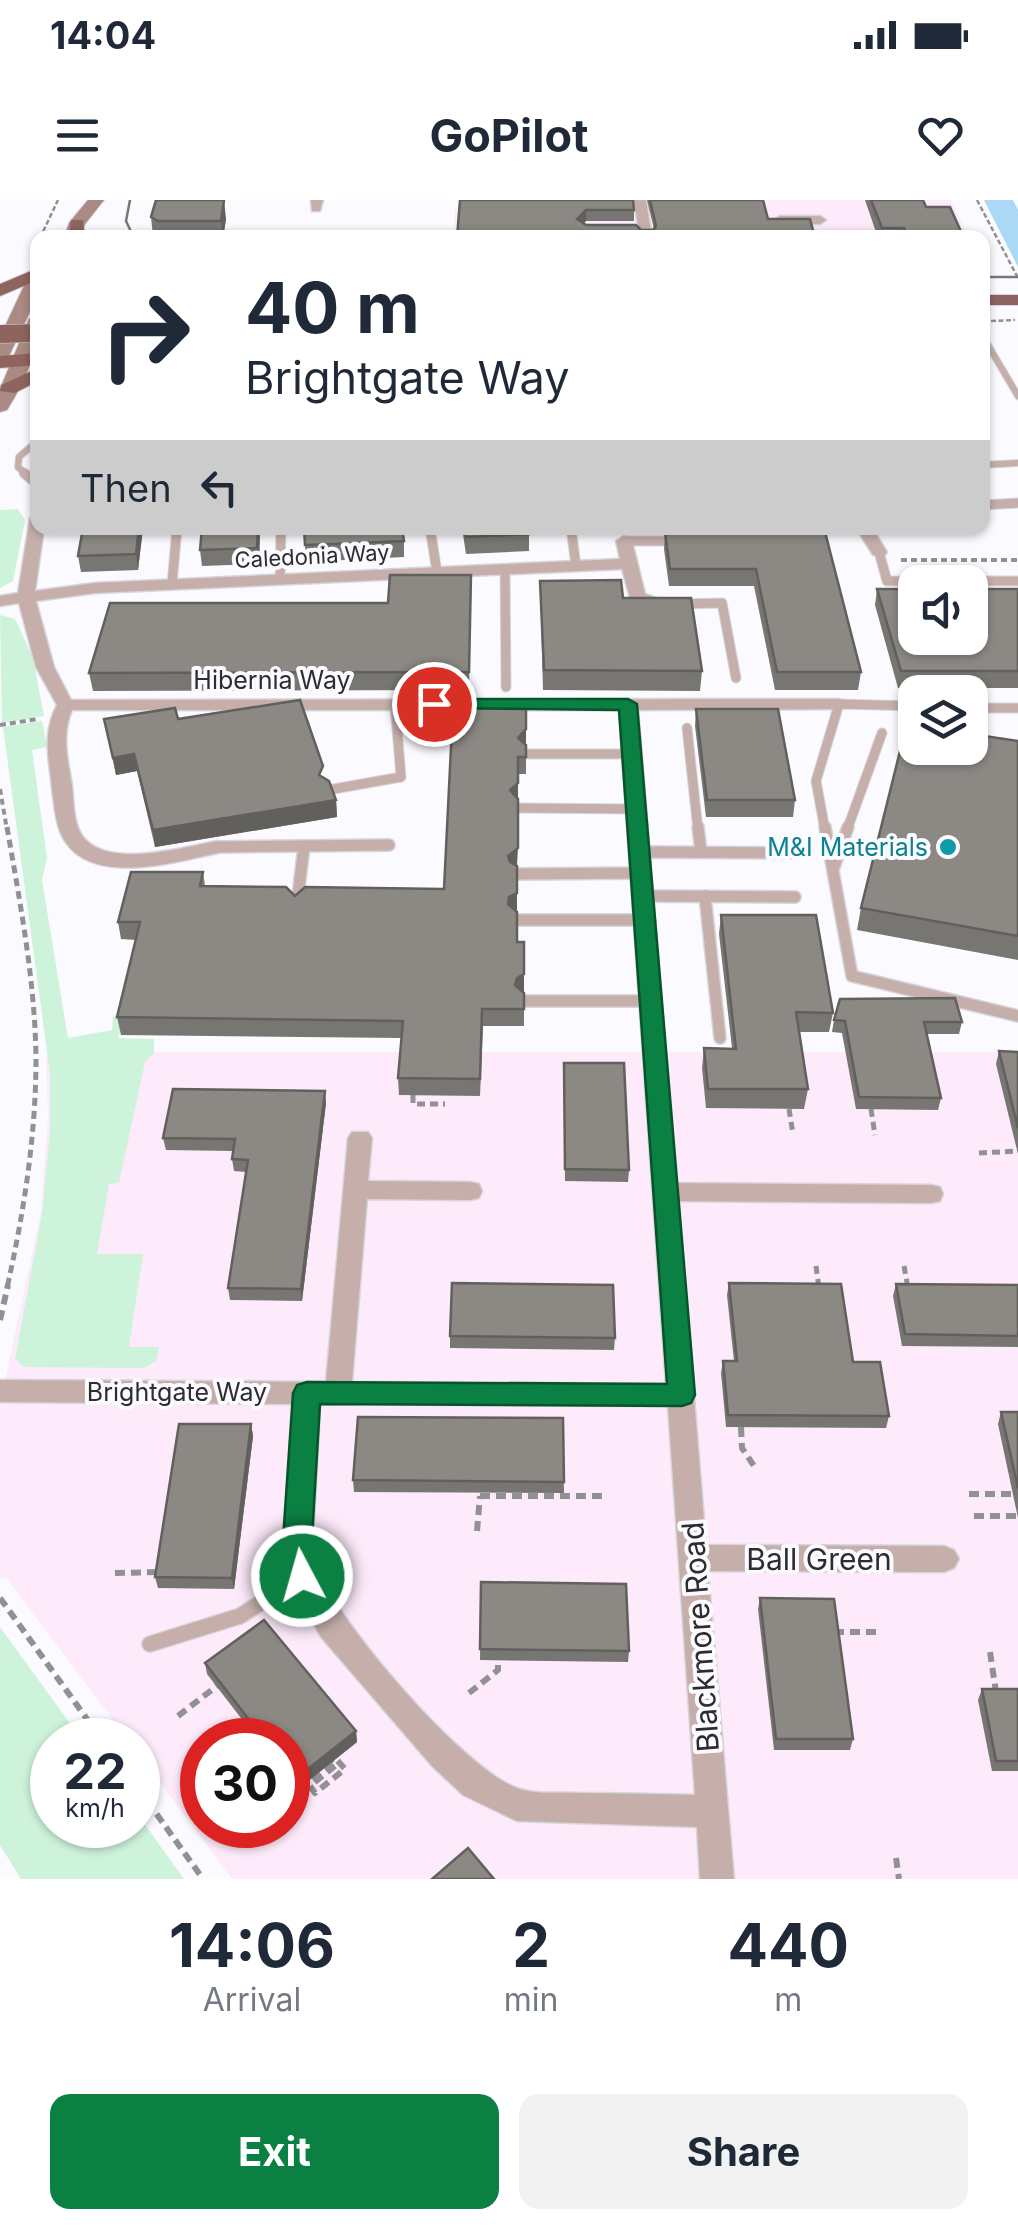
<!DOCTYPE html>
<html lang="en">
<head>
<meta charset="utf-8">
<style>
  :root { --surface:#fff; --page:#f2f2f3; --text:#1f2937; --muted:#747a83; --accent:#0b8043 }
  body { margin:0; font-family:Inter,sans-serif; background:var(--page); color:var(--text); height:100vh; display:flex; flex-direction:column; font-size:38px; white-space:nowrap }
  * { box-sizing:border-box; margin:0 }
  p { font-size:32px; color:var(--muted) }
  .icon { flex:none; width:55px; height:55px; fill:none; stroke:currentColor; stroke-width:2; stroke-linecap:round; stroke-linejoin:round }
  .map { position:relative; height:1679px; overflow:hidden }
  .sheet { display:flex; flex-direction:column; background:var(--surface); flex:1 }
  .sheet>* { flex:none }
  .banner { position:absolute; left:30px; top:30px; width:960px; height:305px; border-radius:20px; box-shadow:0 2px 8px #0004; background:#fff; color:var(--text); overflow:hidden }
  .controls { position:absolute; left:898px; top:365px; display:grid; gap:20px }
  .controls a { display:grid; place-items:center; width:90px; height:90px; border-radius:20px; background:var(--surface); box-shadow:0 2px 8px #0004; font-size:50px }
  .speed { position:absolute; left:30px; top:1518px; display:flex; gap:20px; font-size:50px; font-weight:700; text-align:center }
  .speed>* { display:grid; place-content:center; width:130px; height:130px; border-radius:50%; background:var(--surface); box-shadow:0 2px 8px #0004; line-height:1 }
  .speed small { font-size:25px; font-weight:400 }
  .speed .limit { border:15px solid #d22; background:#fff; color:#111 }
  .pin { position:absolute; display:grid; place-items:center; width:85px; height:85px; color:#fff; margin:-42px; border:5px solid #fff; border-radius:50%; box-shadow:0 2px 10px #0007 }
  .me { position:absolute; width:110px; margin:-55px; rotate:354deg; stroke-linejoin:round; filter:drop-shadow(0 0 8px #0008) }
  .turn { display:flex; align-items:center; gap:35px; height:210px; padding:0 50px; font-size:45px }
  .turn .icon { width:130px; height:130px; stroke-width:2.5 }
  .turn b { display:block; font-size:70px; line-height:85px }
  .then { display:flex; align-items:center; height:95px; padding:0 50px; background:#0003; gap:20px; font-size:38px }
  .eta { display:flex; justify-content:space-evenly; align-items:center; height:170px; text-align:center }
  .eta b { font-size:60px; font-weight:700; line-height:70px }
  .button { display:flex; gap:20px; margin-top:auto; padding:20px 50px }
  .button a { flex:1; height:115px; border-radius:20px; background:var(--accent); color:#fff; font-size:40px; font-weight:700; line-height:115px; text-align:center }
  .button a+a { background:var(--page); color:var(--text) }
  .status { display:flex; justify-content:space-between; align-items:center; height:70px; padding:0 50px; background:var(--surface); direction:ltr }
  .status svg { height:28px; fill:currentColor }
  header { display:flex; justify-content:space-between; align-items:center; height:130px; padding:0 50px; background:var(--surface); font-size:45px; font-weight:700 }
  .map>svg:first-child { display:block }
  .commercial { fill:#fdeafa; fill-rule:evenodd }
  .green { fill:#cdf3db }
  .water { fill:#abd8f4 }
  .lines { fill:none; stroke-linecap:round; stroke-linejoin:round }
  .service-far3-casing { stroke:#d6d5da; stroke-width:8 }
  .service-far2-casing { stroke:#d6d5da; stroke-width:11 }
  .service-far1-casing { stroke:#d6d5da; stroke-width:14 }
  .service-casing { stroke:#d6d5da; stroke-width:18 }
  .minor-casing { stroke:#d6d5da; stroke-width:3 }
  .secondary-casing { stroke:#d6d5da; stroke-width:2 }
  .trunk-casing { stroke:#d6d5da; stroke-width:2 }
  .path-far3 { stroke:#919194; stroke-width:2.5; stroke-dasharray:5 2.5; stroke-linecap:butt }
  .path-far2 { stroke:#919194; stroke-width:4; stroke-dasharray:6 4; stroke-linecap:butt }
  .path-far1 { stroke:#919194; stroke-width:5; stroke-dasharray:8 5; stroke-linecap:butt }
  .path { stroke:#919194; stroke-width:6; stroke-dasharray:10 6; stroke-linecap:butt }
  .service-far3 { stroke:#c6afab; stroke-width:6 }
  .service-far2 { stroke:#c6afab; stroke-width:9 }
  .service-far1 { stroke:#c6afab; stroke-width:11 }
  .service { stroke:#c6afab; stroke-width:15 }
  .minor { fill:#c6afab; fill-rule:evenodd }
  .secondary { fill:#ab8a84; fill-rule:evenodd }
  .trunk { fill:#8f645e; fill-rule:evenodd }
  .tram { stroke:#78787b; stroke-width:2.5 }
  .trunk-bridge-casing { stroke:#d6d5da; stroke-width:19; stroke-linecap:butt }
  .trunk-bridge { stroke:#8f645e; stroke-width:18 }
  .wall { fill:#787672 }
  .shaded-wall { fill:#62605d }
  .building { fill:#8c8985; stroke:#62605d; stroke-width:2.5 }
  .route { fill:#0b8043; stroke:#07532c; stroke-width:2.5 }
  .culture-dot { fill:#0f9aa8; stroke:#fbfaff; stroke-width:4 }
  .labels { text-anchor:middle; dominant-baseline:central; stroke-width:8; stroke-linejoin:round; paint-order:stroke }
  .far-street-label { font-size:22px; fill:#2d2d2f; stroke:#fbfaff }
  .street-label { font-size:25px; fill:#2d2d2f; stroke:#fbfaff }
  .culture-label { font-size:25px; fill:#0d838f; stroke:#fbfaff; text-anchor:end }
  .near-street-label { font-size:30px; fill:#2d2d2f; stroke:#fbfaff }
</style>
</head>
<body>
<div class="status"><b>14:04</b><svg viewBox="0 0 49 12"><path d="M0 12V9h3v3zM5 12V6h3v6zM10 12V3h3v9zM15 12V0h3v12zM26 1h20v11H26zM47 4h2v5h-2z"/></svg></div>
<header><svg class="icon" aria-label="menu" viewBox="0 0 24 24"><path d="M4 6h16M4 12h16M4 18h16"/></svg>GoPilot<svg class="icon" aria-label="heart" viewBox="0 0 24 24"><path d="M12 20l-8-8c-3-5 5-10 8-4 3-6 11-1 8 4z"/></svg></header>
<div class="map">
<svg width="1018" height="1679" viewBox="0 0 1018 1679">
  <rect width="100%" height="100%" fill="#fbfaff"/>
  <g class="commercial">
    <path d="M577,0H951L968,37L454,38L455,10L577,9Z"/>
    <path d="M76,852H1018V1679H232L138,1553V1540H128L6,1378H0V1204L41,1012L48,916L46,856ZM202,1540H288V1625H202Z"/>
  </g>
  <g class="green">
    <path d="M18,309L25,320L13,381L0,388V310Z"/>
    <path d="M0,415L15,419L33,458L44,516L2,523Z"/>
    <path d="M42,521L47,547L32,550L47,658L42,680L68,838L112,830L113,817L125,816L118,838L154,839V853L145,862L119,983L109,984L97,1054H143L129,1147H159L156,1161L144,1168L24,1167L15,1159L42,1014L50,932V874L3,527Z"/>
    <path d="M0,1427L82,1540H52V1625H138V1615L184,1679H21L0,1645Z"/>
  </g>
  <path class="water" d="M984,0H1013L1018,10V67Z"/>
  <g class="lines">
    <defs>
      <g id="service-far3">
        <path d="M982,135L1018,196"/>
        <path d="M37,246L34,228L38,218"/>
        <path d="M982,265L1018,263"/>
        <path d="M27,275L18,267L19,257L34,244"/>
      </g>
      <g id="service-far2">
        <path d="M24,273L38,285"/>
        <path d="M982,305L1018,303"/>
        <path d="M430,328L437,372"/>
        <path d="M571,328L576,366"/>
        <path d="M624,341H680"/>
        <path d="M879,352L887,381H1018"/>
        <path d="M505,369L506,487"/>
        <path d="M280,380L281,328"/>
        <path d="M172,384L177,328"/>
        <path d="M677,404L722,403L736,478"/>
        <path d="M970,508H1018"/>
        <path d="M687,528L698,630"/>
        <path d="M970,536L977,508"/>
        <path d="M526,554H632"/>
        <path d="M328,590L401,577L395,504"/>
        <path d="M518,608L637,609"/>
        <path d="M825,630L816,581L839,504L915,506"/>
        <path d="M847,630L882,533"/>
      </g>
      <g id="service-far1">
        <path d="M698,627L701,652"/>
        <path d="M825,627L852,776L1018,816"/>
        <path d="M218,647L389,645"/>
        <path d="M640,652L790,653"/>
        <path d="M833,670L848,627"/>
        <path d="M517,674L642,673"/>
        <path d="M644,696L795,697"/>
        <path d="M705,696L720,838"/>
        <path d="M297,704L304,646"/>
        <path d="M517,720H646"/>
        <path d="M524,801H653"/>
      </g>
      <path id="service" d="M150,1444L240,1416L302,1376"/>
      <g id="minor">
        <path d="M311,0H323L320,11H312Z"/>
        <path d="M634,0H646L652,38H640Z"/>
        <path d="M780,16H820L826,20L820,24L776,23L774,20Z"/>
        <path d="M38,313V328H44L35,391L95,383L620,359L616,341L624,336L632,341L645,394L673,404L665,409L631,401L622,369L95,393L36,401L54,467L71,500L839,499L848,504L839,509L638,510L676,983L931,985L940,987L943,994L940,1001L931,1003L678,1001L706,1345L944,1346L954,1350L959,1359L954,1368L944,1372L708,1371L734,1679H700L697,1627L517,1621L463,1595L432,1566L321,1437L292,1385L282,1355L293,1204L0,1202V1180L326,1182L348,938L352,932H368L372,938L368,981L470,982L479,984L482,991L479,998L470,1000L367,999L352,1182L666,1184L619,510H72C61,536 68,560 72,586C74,603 73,625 84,638C110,669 184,647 218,641L228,647L218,653C174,662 86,689 61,634C55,620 54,603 52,588C49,558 42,534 57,505L36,467L19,403L0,406V396L18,393L30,318ZM320,1204L668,1206L695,1595C656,1594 617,1593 579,1593C559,1592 536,1595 517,1588C464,1570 325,1410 312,1355Z"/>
        <path d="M856,328H872L887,352L885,355H873Z"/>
      </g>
      <g id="secondary">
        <path d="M88,0H104L85,24L80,38H64L69,23Z"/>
        <path d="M38,70V95L9,156L0,162V137L29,75Z"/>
        <path d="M38,114C38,152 27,178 7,210L0,212V189L29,119Z"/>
      </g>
      <g id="trunk">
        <path d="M71,20H83L85,38H69Z"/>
        <path d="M38,68V80L0,96V84Z"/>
        <rect x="982" y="95" width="36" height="10"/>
        <path d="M38,153V165L0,168V156Z"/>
        <path d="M38,168V181L15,193L0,191L1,185Z"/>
      </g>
    </defs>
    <use href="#service-far3" class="service-far3-casing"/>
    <use href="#service-far2" class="service-far2-casing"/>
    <use href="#service-far1" class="service-far1-casing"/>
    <use href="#service" class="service-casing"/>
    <use href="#minor" class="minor-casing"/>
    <use href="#secondary" class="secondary-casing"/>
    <use href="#trunk" class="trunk-casing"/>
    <g class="path-far3">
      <path d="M977,0L1018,78"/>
      <path d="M40,38L58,0"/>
      <path d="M31,56L38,43"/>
      <path d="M991,121L1015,120"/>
    </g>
    <g class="path-far2">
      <path d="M901,360H1018"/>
      <path d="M0,525L38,519"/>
      <path d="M0,589L7,630"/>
    </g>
    <g class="path-far1">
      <path d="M7,627C20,703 35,780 36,858C36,935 24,1012 7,1088"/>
      <path d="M413,895V904H445"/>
      <path d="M789,909L793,934"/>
      <path d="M871,909L875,935"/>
      <path d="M979,953L1018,951"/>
      <path d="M816,1066L819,1088"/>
      <path d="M904,1066L908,1088"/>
    </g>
    <g class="path">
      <path d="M0,1120L8,1085"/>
      <path d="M741,1227L742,1248L756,1269"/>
      <path d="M969,1294H1013"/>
      <path d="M480,1296H604"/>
      <path d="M974,1316H1017"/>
      <path d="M477,1331L480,1296"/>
      <path d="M115,1373L160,1372"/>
      <path d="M0,1398L102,1540"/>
      <path d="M834,1432H881"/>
      <path d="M990,1452L996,1492"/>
      <path d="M469,1493L498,1470V1460"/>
      <path d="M178,1516L217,1486"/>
      <path d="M335,1566L310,1586L315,1593L345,1569L336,1559"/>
      <path d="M138,1588L203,1679"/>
      <path d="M288,1600L332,1563L335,1566"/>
      <path d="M896,1658L899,1679"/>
    </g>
    <use href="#service-far3" class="service-far3"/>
    <use href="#service-far2" class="service-far2"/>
    <use href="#service-far1" class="service-far1"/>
    <use href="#service" class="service"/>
    <use href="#minor" class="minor"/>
    <use href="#secondary" class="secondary"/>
    <use href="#trunk" class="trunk"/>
    <g class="tram">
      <path d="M130,0L126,21L134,38"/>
      <path d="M982,77H1018"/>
    </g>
    <defs>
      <path id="trunk-bridge" d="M0,134L38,133"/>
    </defs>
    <use href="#trunk-bridge" class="trunk-bridge-casing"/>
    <use href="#trunk-bridge" class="trunk-bridge"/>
  </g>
  <g class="wall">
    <path d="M460,0L634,10V21H586L584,23L586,25L641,30L654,29L647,0H763L768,19L815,38H457Z"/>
    <path d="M865,0H923L926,7L963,38H878Z"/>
    <path d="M151,17L226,19L223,38H157L153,36Z"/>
    <path d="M982,172L986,177L982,192Z"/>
    <path d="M83,328H143L138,370L81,372L78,356Z"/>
    <path d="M202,328H260L259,364L202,366L200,350Z"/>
    <path d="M462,328H565L562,330L529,332V351L466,354Z"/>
    <path d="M661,328H824L861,472L858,490H775L754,386H669L664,349L665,333H662Z"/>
    <path d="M404,341V357L306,362L305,345Z"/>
    <path d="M471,375L469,490L93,491L89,473L388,403Z"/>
    <path d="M540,381L623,398L702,471L700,491L543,490Z"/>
    <path d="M877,389H1018V488H898L875,405Z"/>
    <path d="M526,508V574H518L516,711L517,742L524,793V826H483L480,896L399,895L398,878L401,838L121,835L117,817L136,740L121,739L118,722L203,672L205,686L295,696L444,689Z"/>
    <path d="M696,509L795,600L793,617H706L695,526Z"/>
    <path d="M104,519H178L324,578L336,600L337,617L155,647L137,571L116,575Z"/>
    <path d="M1018,541V760L857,730L861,708L915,548Z"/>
    <path d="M721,715L833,813L829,832H799L808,889L804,909L706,908L702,868L704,848H732L719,734Z"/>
    <path d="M834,820L962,822L959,834H926L941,898L938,910L856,909L842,833L832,832Z"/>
    <path d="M999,851L1018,852V954L996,864Z"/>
    <path d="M564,863L629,970L628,982L565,981Z"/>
    <path d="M326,903L302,1101L230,1100L228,1088L246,972L234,971L232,959L233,951L166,950L163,938Z"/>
    <path d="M729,1083L853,1162L889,1216L886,1228L726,1227L721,1173L723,1161H734L727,1095Z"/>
    <path d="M896,1084L1018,1085V1147L902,1146L893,1096Z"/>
    <path d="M450,1136L615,1138L614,1150L450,1148Z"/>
    <path d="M1001,1212H1018V1318L998,1224Z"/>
    <path d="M563,1218L564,1293L354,1292L353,1280Z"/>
    <path d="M251,1224L253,1236L234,1389L158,1388L155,1377Z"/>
    <path d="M481,1382L629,1451L628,1462L480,1460Z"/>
    <path d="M760,1398L853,1539L850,1550H774L758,1409Z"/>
    <path d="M205,1463L356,1531L357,1542L297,1590L288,1577V1540H258L207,1474Z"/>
    <path d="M982,1489H1018V1571H992L978,1500Z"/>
  </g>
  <g class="shaded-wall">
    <path d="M224,0L226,19L223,38L221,21Z"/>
    <path d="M586,10V21L576,30L577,19Z"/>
    <path d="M139,328H143L138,370L136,354Z"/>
    <path d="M258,328H260L259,364L257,348Z"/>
    <path d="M526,529V546L518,538Z"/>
    <path d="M134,554L137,571L116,575L113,558Z"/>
    <path d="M518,583V600L510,590Z"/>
    <path d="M336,600L337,617L155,647L153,630Z"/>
    <path d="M518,648L517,665L508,673V656Z"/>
    <path d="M517,693V711L509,715L508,704L509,697Z"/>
    <path d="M524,774V792L516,796L515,785L517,778Z"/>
    <path d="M325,891L326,903L302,1101L301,1089Z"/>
    <path d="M251,1224L253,1236L234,1389L232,1378Z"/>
    <path d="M356,1531L357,1542L297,1590L295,1579Z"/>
  </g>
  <g class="building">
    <path d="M156,0H224L221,21H158L151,17Z"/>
    <path d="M460,0H633L634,10H586L577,19L586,25H636L641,30H653L656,26L650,0H763L768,19H810L815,38H457Z"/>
    <path d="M871,0H923L926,7H950L963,36H907L904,28H882Z"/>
    <path d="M83,328H139L136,354L78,356Z"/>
    <path d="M202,328H258L257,348L200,350Z"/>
    <path d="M304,328H402L404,341L305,345Z"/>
    <path d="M465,328H528L529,334L466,337Z"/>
    <path d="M808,328H824L861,472H777L756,369H670L665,332H803Z"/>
    <path d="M390,375H471L469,472L89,473L110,403H388Z"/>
    <path d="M621,380L623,398H691L702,471L544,470L540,381Z"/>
    <path d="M877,389H915V438H970V389H1018V471H901Z"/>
    <path d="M300,500L323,566L319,575L329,581L336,600L153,630L134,554L113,558L104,519L175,508L178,519Z"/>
    <path d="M453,507L526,508V529L518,538L526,545V557H518V583L510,590L518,599V648L508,656L510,662L517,666V693L509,697L508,704L517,712V742H524V774L517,778L515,785L524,793V809H482L480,879L398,878L403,821L117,817L140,722H118L131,672H203L200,686L286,687L295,696L305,687L444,689Z"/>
    <path d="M696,509H778L795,600H707Z"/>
    <path d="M907,523L915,524V548H970V539L978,535L1018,541V736L861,708Z"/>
    <path d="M721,715H816L833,813L796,812L808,889H708L704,848L736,849Z"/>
    <path d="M955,798L962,822H924L941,898L859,897L845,821L834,820L840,799Z"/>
    <path d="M999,851L1018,852V928Z"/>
    <path d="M564,863H624L629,970L565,969Z"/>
    <path d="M173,889L325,891L301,1089L228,1088L248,960L232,959L235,939L163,938Z"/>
    <path d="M452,1083L613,1085L615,1138L450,1136Z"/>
    <path d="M729,1083L841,1084L853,1162H880L889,1216L728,1215L723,1161H737Z"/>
    <path d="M896,1084L1018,1085V1136L905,1134Z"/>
    <path d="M1001,1212H1018V1288Z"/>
    <path d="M358,1217L563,1218L564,1282L353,1280Z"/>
    <path d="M179,1224H251L232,1378L155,1377Z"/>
    <path d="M481,1382L626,1384L629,1451L480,1449Z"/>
    <path d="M760,1398L834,1399L853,1539H776Z"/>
    <path d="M264,1420L356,1531L295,1579L288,1569V1540H265L205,1463Z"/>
    <path d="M982,1489H1018V1561H996Z"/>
    <path d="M468,1648L494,1679H432Z"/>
  </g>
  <path class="route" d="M434,499H628L637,504L695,1195L691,1203L682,1206L320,1204L311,1355L317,1376L313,1386L302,1390L292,1386L282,1355L293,1193L297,1185L307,1182L667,1184L619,510L427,508V500Z"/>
  <circle class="culture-dot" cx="948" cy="647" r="10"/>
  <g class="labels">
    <g class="far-street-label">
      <text transform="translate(312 356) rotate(-3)">Caledonia Way</text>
    </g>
    <g class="street-label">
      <text x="272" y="480">Hibernia Way</text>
      <text x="177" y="1192">Brightgate Way</text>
    </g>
    <g class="culture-label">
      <text x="928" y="647">M&amp;I Materials</text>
    </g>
    <g class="near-street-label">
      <text x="819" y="1359">Ball Green</text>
      <text transform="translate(700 1437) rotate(-94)">Blackmore Road</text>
    </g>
  </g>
</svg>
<div class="controls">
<a><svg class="icon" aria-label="sound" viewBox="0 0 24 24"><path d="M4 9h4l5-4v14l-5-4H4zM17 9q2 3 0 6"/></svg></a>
<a><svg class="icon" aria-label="layers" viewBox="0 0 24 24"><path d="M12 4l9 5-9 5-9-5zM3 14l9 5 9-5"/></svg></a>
</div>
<div class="speed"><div>22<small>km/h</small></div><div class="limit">30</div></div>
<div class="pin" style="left:434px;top:504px;background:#d93025"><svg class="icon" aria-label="arrive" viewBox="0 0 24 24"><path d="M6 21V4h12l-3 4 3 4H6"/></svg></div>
<svg class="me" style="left:302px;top:1376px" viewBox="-20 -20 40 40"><circle r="17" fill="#0b8043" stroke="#fff" stroke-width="3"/><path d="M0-11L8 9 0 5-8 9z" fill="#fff"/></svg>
<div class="banner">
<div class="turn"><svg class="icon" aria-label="right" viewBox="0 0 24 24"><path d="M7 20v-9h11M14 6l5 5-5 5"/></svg><div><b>40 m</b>Brightgate Way</div></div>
<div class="then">Then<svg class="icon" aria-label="left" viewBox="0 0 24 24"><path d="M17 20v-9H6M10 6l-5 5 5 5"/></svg></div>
</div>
</div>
<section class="sheet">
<div class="eta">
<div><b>14:06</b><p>Arrival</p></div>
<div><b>2</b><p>min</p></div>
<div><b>440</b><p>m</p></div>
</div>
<div class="button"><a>Exit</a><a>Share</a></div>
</section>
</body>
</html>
